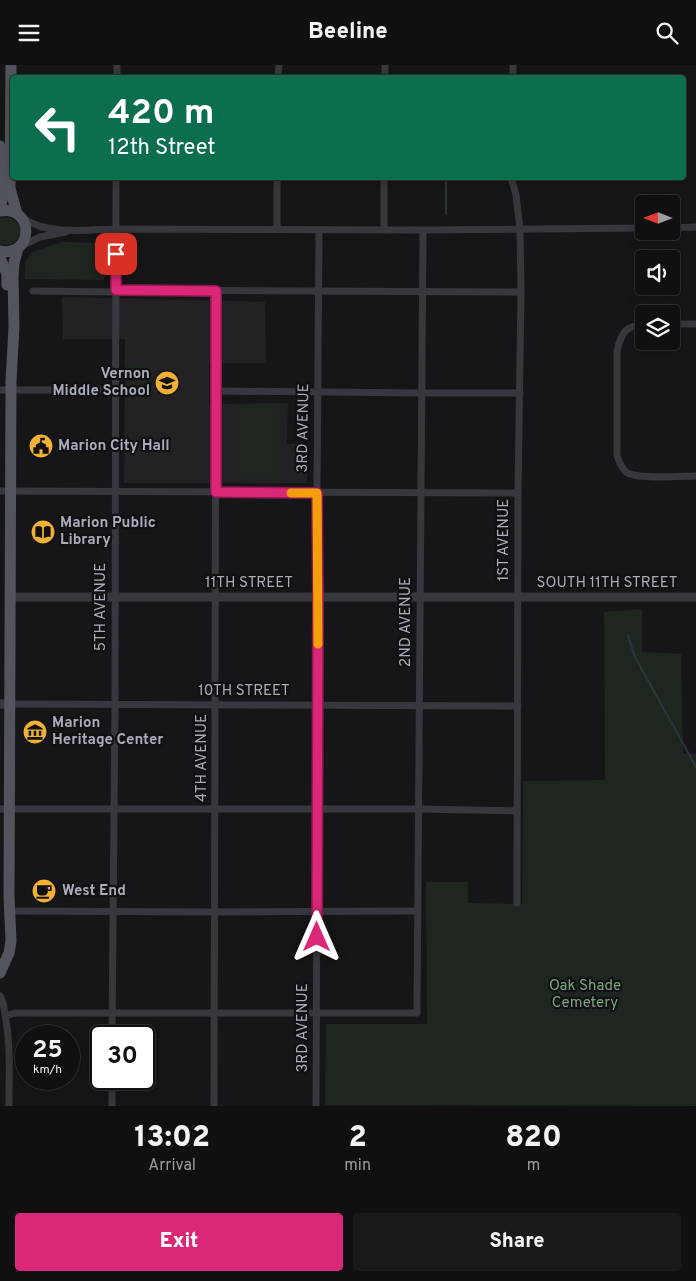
<!DOCTYPE html>
<html lang="en">
<head>
<meta charset="utf-8">
<style>
  :root { --surface:#101012; --page:#19191b; --text:#f1f3f6; --muted:#9c9d9f; --line:#303032; --accent:#db2777 }
  body { margin:0; font-family:Overpass,sans-serif; background:var(--page); color:var(--text); height:100vh; display:flex; flex-direction:column; font-size:19px; white-space:nowrap }
  * { box-sizing:border-box; margin:0 }
  p { font-size:16px; color:var(--muted) }
  .icon { flex:none; width:28px; height:28px; fill:none; stroke:currentColor; stroke-width:2; stroke-linecap:round; stroke-linejoin:round }
  .map { position:relative; height:1041px; overflow:hidden }
  .drawer { display:flex; flex-direction:column; background:var(--surface); flex:1 }
  .drawer>* { flex:none }
  .top-card { position:absolute; left:10px; top:10px; width:676px; height:105px; border-radius:5px; box-shadow:0 2px 12px #0003,0 0 0 1px var(--line); background:#0b6e4f; color:#fff; overflow:hidden }
  .needle { width:32px; rotate:270deg }
  .buttons { position:absolute; left:635px; top:130px; display:grid; gap:10px }
  .buttons a { display:grid; place-items:center; width:45px; height:45px; border-radius:5px; background:var(--surface); box-shadow:0 2px 12px #0003,0 0 0 1px var(--line); font-size:25px }
  .speed { position:absolute; left:15px; top:960px; display:flex; gap:10px; font-size:25px; font-weight:700; text-align:center }
  .speed>* { display:grid; place-content:center; width:65px; height:65px; border-radius:50%; background:var(--surface); box-shadow:0 2px 12px #0003,0 0 0 1px var(--line); line-height:1 }
  .speed small { font-size:12px; font-weight:400 }
  .speed .limit { border:2px solid #111; border-radius:8px; background:#fff; color:#111 }
  .pin { position:absolute; display:grid; place-items:center; width:42px; height:42px; color:#fff; margin:-21px; border-radius:10px; box-shadow:0 2px 8px #0006 }
  .me { position:absolute; width:55px; margin:-28px; rotate:0deg; stroke-linejoin:round; filter:drop-shadow(0 0 4px #0008) }
  .turn { display:flex; align-items:center; gap:18px; height:105px; padding:0 15px; font-size:22px }
  .turn .icon { width:65px; height:65px; stroke-width:2.5 }
  .turn b { display:block; font-size:35px; line-height:42px }
  .eta { display:flex; justify-content:space-evenly; align-items:center; height:85px; text-align:center }
  .eta b { font-size:30px; font-weight:800; line-height:35px }
  .action { display:flex; gap:10px; margin-top:auto; padding:10px 15px }
  .action a { flex:1; height:58px; border-radius:5px; background:var(--accent); color:#fff; font-size:20px; font-weight:800; line-height:58px; text-align:center }
  .action a+a { background:var(--page); color:var(--text) }
  header { display:flex; justify-content:space-between; align-items:center; height:65px; padding:0 15px; background:var(--surface); font-size:22px; font-weight:800 }
  .map>svg:first-child { display:block }
  .built { fill:#222225 }
  .green { fill:#1e261f }
  .lines { fill:none; stroke-linecap:round; stroke-linejoin:round }
  .stream { stroke:#2c353c; stroke-width:2 }
  .minor { stroke:#37383d; stroke-width:7 }
  .tertiary { stroke:#37383d; stroke-width:9 }
  .primary { stroke:#53555c; stroke-width:11 }
  .route-casing { stroke:#8e194d; stroke-width:12 }
  .route { stroke:#db2777; stroke-width:9 }
  .slow { stroke:#f59e0b; stroke-width:9 }
  .labels { text-anchor:middle; dominant-baseline:central; stroke-width:4.5; stroke-linejoin:round; paint-order:stroke }
  .poi-label { font-size:15px; font-weight:bold; fill:#a8adb8; stroke:#111113; text-anchor:start }
  .street-label { font-size:15px; fill:#a8adb8; stroke:#111113 }
  .park-label { font-size:15px; fill:#7fa381; stroke:#111113 }
</style>
</head>
<body>
<header><svg class="icon" aria-label="menu" viewBox="0 0 24 24"><path d="M4 6h16M4 12h16M4 18h16"/></svg>Beeline<svg class="icon" aria-label="search" viewBox="0 0 24 24"><circle cx="10" cy="10" r="6"/><path d="M15 15l6 6"/></svg></header>
<div class="map">
<svg width="696" height="1041" viewBox="0 0 696 1041">
  <rect width="100%" height="100%" fill="#161618"/>
  <path class="built" d="M62,232L265,237L266,298H209V339L288,338L287,379H307V418H124L125,274H63Z"/>
  <g class="green">
    <path d="M4,152C29,153 23,186 0,179V153Z"/>
    <path d="M61,177L104,178V215L25,214V197L32,187Z"/>
    <rect x="132" y="300" width="17" height="30"/>
    <path d="M275,340L276,414H239L238,341Z"/>
    <path d="M642,544V587L681,589L683,688L696,689V1041L325,1040L326,959H427L426,817H468V838L522,839L523,716L605,715L604,547Z"/>
  </g>
  <g class="lines">
    <g class="stream">
      <path d="M446,149V112"/>
      <path d="M628,571L635,592L696,702"/>
    </g>
    <g class="minor">
      <path d="M117,12V0"/>
      <path d="M278,12L279,0"/>
      <path d="M385,12V0"/>
      <path d="M513,12V0"/>
      <path d="M511,112L516,130L520,164L521,227L518,428L517,838"/>
      <path d="M24,154C48,170 88,165 116,164L423,165L644,163"/>
      <path d="M671,163L696,162"/>
      <path d="M277,164V112"/>
      <path d="M384,165V112"/>
      <path d="M21,181L40,172L66,167"/>
      <path d="M116,225L521,227"/>
      <path d="M33,226L116,227"/>
      <path d="M671,259H696"/>
      <path d="M644,260C625,260 621,269 617,286V390C619,397 621,402 626,407C636,415 682,411 696,411"/>
      <path d="M0,325H116"/>
      <path d="M216,326L421,328H520"/>
      <path d="M0,426L518,428"/>
      <path d="M11,639L518,641"/>
      <path d="M0,744H418L517,746"/>
      <path d="M9,846L215,847L417,846"/>
      <path d="M0,931C4,937 4,943 5,950C11,980 9,1011 9,1041"/>
      <path d="M6,951L15,948H417L423,165"/>
      <path d="M112,971L115,640L116,112"/>
      <path d="M112,1041V1014"/>
      <path d="M214,1041L216,226"/>
      <path d="M316,1041L318,545L317,428L319,165"/>
    </g>
    <g class="tertiary">
      <path d="M10,532H696"/>
      <path d="M0,639H11"/>
    </g>
    <g class="primary">
      <path d="M11,0L10,123L17,149"/>
      <path d="M0,81C1,99 7,125 0,142"/>
      <path d="M0,146C35,140 34,193 0,186"/>
      <path d="M0,193L7,209V220"/>
      <path d="M0,908L9,888L11,876L9,831L11,316L14,262L13,212L14,198L18,183"/>
    </g>
  </g>
  <g class="lines">
    <defs>
      <path id="route" d="M116,189V225L216,226V427L317,428L318,532L317,872"/>
    </defs>
    <use href="#route" class="route-casing"/>
    <use href="#route" class="route"/>
    <path class="slow" d="M291,428H317L318,579"/>
  </g>
  <defs>
    <symbol id="school-disc" viewBox="-11 -11 22 22"><circle r="9.5" fill="#f2b134" stroke="#111113"/><path d="M0-5L7-2L0 1L-7-2ZM-4 1L0 2.5L4 1V4Q0 6-4 4Z" fill="#111"/></symbol>
    <symbol id="civic-disc" viewBox="-11 -11 22 22"><circle r="9.5" fill="#f2b134" stroke="#111113"/><path d="M-.6-6.5H3V-4.5H.6V-3L4-1V1h2V6H-6V1h2V-1L-.6-3ZM-1.2 2.5V6h2.4V2.5Z" fill="#111"/></symbol>
    <symbol id="library-disc" viewBox="-11 -11 22 22"><circle r="9.5" fill="#f2b134" stroke="#111113"/><path d="M-6-4Q-3-5.5-.7-3.5V5Q-3 3-6 4ZM6-4Q3-5.5 .7-3.5V5Q3 3 6 4Z" fill="#111"/></symbol>
    <symbol id="museum-disc" viewBox="-11 -11 22 22"><circle r="9.5" fill="#f2b134" stroke="#111113"/><path d="M0-6L6-3V-2H-6V-3ZM-5-1h2V3h-2ZM-1-1h2V3h-2ZM3-1h2V3H3ZM-6 4H6V6H-6Z" fill="#111"/></symbol>
    <symbol id="cafe-disc" viewBox="-11 -11 22 22"><circle r="9.5" fill="#f2b134" stroke="#111113"/><path d="M-5.5-4.5H6V0H3Q3 3.5 0 3.5H-2.5Q-5.5 3.5-5.5 0ZM3-3.2v2h1.7v-2ZM-6 4.5H4V6H-6Z" fill="#111"/></symbol>
  </defs>
  <g fill-rule="evenodd">
    <use href="#school-disc" x="153" y="304" width="28" height="28"/>
    <use href="#civic-disc" x="27" y="367" width="28" height="28"/>
    <use href="#library-disc" x="29" y="453" width="28" height="28"/>
    <use href="#museum-disc" x="21" y="653" width="28" height="28"/>
    <use href="#cafe-disc" x="30" y="812" width="28" height="28"/>
  </g>
  <g class="labels">
    <g class="poi-label">
      <text x="150" y="309" text-anchor="end">Vernon<tspan x="150" dy="17">Middle School</tspan></text>
      <text x="58" y="381">Marion City Hall</text>
      <text x="60" y="458">Marion Public<tspan x="60" dy="17">Library</tspan></text>
      <text x="52" y="658">Marion<tspan x="52" dy="17">Heritage Center</tspan></text>
      <text x="62" y="826">West End</text>
    </g>
    <g class="street-label">
      <text transform="translate(304 363) rotate(-89)">3RD AVENUE</text>
      <text transform="translate(504 475) rotate(-90)">1ST AVENUE</text>
      <text x="249" y="518">11TH STREET</text>
      <text x="607" y="518">SOUTH 11TH STREET</text>
      <text transform="translate(101 542) rotate(-90)">5TH AVENUE</text>
      <text transform="translate(406 557) rotate(-90)">2ND AVENUE</text>
      <text x="244" y="626">10TH STREET</text>
      <text transform="translate(202 693) rotate(-90)">4TH AVENUE</text>
      <text transform="translate(303 963) rotate(-90)">3RD AVENUE</text>
    </g>
    <g class="park-label">
      <text x="585" y="921">Oak Shade<tspan x="585" dy="17">Cemetery</tspan></text>
    </g>
  </g>
</svg>
<div class="buttons">
<a><svg class="needle" viewBox="-14 -14 28 28"><path d="M0-13l5 13h-10z" fill="#e53935"/><path d="M0 13l5-13h-10z" fill="#9c9d9f"/></svg></a>
<a><svg class="icon" aria-label="sound" viewBox="0 0 24 24"><path d="M4 9h4l5-4v14l-5-4H4zM17 9q2 3 0 6"/></svg></a>
<a><svg class="icon" aria-label="layers" viewBox="0 0 24 24"><path d="M12 4l9 5-9 5-9-5zM3 14l9 5 9-5"/></svg></a>
</div>
<div class="speed"><div>25<small>km/h</small></div><div class="limit">30</div></div>
<div class="pin" style="left:116px;top:189px;background:#d93025"><svg class="icon" aria-label="arrive" viewBox="0 0 24 24"><path d="M6 21V4h12l-3 4 3 4H6"/></svg></div>
<svg class="me" style="left:317px;top:872px" viewBox="-20 -20 40 40"><path d="M0-17L14 15 0 8-14 15z" fill="#db2777" stroke="#fff" stroke-width="4"/></svg>
<div class="top-card">
<div class="turn"><svg class="icon" aria-label="left" viewBox="0 0 24 24"><path d="M17 20v-9H6M10 6l-5 5 5 5"/></svg><div><b>420 m</b>12th Street</div></div>
</div>
</div>
<section class="drawer">
<div class="eta">
<div><b>13:02</b><p>Arrival</p></div>
<div><b>2</b><p>min</p></div>
<div><b>820</b><p>m</p></div>
</div>
<div class="action"><a>Exit</a><a>Share</a></div>
</section>
</body>
</html>
